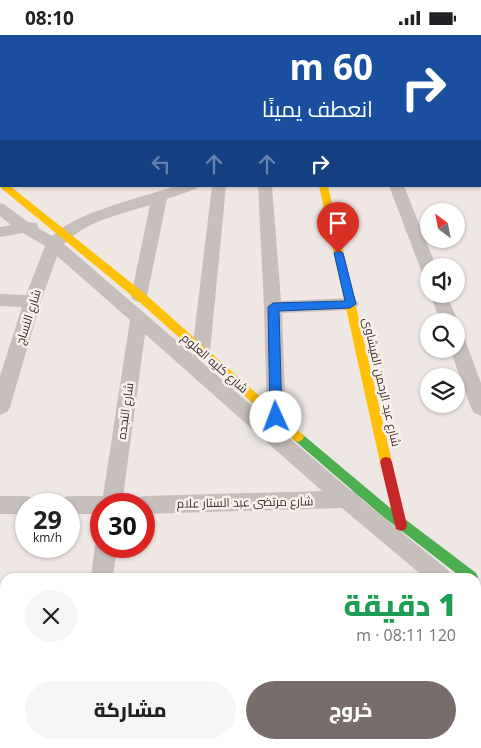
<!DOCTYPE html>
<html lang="ar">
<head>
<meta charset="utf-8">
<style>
  :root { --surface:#fff; --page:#f6f6f6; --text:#202124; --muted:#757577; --accent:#786d6b }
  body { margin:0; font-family:"Open Sans",Cairo,sans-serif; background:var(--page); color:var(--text); direction:rtl; height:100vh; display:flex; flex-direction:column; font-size:19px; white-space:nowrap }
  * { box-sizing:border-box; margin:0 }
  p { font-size:16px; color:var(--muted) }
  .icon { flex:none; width:28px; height:28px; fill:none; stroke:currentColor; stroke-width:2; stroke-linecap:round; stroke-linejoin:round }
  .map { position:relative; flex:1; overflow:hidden; direction:ltr }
  .details { position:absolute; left:0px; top:538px; width:481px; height:176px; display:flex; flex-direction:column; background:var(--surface); border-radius:15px 15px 0 0; box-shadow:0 1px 4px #0004; direction:rtl }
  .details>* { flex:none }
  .hud { position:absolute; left:0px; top:0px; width:481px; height:152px; box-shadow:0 1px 4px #0004; direction:rtl; background:#1a4fa0; color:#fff; overflow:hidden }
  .needle { width:32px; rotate:328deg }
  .fabs { position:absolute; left:420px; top:168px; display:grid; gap:10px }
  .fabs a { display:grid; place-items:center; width:45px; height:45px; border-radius:50%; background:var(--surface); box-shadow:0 1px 4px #0004; font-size:25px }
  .speed { position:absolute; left:15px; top:458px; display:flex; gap:10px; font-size:25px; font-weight:700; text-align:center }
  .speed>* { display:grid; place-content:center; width:65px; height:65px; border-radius:50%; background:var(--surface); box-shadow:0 1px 4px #0004; line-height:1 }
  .speed small { font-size:12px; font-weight:400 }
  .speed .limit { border:8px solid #d22; background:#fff; color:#111 }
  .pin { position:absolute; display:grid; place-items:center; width:42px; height:42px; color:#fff; margin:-51px -21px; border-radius:50% 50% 50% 0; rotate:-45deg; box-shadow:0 0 5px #0007 }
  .pin .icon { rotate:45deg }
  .me { position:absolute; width:55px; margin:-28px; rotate:358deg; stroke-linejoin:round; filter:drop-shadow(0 0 4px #0008) }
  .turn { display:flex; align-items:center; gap:18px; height:105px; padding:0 25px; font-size:22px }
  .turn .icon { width:65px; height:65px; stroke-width:2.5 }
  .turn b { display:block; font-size:35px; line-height:42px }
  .lanes { display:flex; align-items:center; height:48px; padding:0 25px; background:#0003; justify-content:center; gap:25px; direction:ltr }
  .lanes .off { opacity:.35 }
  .round { display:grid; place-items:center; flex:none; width:52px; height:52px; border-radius:26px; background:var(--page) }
  .head { display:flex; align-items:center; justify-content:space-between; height:85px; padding:0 25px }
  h1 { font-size:30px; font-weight:800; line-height:38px; color:#1e9e55 }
  .primary-button { display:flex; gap:10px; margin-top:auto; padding:10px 25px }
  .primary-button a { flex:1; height:58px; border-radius:30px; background:var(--accent); color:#fff; font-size:20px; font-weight:800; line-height:58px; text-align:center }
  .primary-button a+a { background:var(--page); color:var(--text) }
  .status { display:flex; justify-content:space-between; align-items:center; height:35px; padding:0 25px; background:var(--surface); direction:ltr }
  .status svg { height:14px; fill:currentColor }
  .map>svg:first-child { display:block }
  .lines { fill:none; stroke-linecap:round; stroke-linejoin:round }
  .path { stroke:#c0b8b5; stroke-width:4; stroke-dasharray:3 3; stroke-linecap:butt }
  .lane { fill:#c7bfbc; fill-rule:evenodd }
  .street { fill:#c7bfbc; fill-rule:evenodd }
  .fast { fill:#4caf50; fill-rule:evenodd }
  .slow { fill:#ffc107; fill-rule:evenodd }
  .jam { fill:#c62828; fill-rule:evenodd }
  .route { fill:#1a73e8; stroke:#114b97 }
  .labels { text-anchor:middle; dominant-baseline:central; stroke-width:5; stroke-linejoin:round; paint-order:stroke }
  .street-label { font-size:12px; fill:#382c2a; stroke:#faf0eb }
</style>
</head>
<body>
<div class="status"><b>08:10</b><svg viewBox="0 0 49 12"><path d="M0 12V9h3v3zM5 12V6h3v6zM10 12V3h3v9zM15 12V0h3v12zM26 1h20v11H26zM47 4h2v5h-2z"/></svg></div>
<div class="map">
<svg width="481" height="713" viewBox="0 0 481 713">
  <rect width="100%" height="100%" fill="#eee7e4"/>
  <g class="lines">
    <path class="path" d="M305,709V713"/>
    <g class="lane">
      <rect x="0" y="33" width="1" height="5"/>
      <rect x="0" y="112" width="1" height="4"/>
    </g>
    <g class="street">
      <path d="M302,0H315L316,1H303Z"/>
      <path d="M372,0H384L385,1H373Z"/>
      <path d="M448,0H481V5L480,1Z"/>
      <path d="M1,19V27L0,28V20Z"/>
      <rect x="480" y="20" width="1" height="8"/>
      <path d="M480,44H481L480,53Z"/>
      <path d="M175,151H198L196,154L167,164L147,261L145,265L139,267L133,265L131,261L150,170C121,179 86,186 64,209L194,321L192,317L212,151H226L210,317L207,322L201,324L196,322L267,384L264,272L258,151H272L281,266L350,263L356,265L359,269L356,273L350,275L282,278L286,382L283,387L273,389L350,455L359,458L362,465L448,535L451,542H424L342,473L144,479V469H134L137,463L144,461L322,456L145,299L122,469H101V479H69V469H59L62,463L69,461H103L130,285L57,221L41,266L10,372L7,377L0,380V341L22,272L0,271V259L26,260L45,211L23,198L0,202V192L11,190L0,181V168L5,170L28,187L37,188L38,193L52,201C78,176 141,163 175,151Z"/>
      <path d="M389,151H404L436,231H429V241L423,239L421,235Z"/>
      <path d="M430,259H446L458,286L456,289V286H440Z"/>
      <path d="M456,298L462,300L465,305L481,348V381L474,378L471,373L450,314H456Z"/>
      <path d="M0,461H26L33,463L36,469H26V479H0Z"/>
      <path d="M101,503V511H117L113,542H91L95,511L98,504Z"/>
      <path d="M476,558L481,560V584L476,582Z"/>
      <path d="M476,699L481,705V713H458L457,709H476Z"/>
      <path d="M65,709H91L90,713H64Z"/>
    </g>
    <path class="fast" d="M298,397L302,399L389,472L476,538L478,542L476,545V542H461L381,480L294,405L292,402L294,399Z"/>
    <g class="slow">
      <path d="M1,149V151H10L144,258L302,399L304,402L302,405L298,407L294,405L136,264L1,153Z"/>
      <path d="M319,151H328L392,427L390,431L386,432L382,431L380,427Z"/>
    </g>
    <path class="jam" d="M386,422L390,423L392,427L407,490L406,494L401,496L396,494L395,490L380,427L382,423Z"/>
  </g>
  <path class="route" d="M338,215L343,218L356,269L350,273L279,276L282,382L280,385H272L270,382L268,272L273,268L345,266L334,218Z"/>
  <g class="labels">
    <g class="street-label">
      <text transform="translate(28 282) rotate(-72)">شارع النساج</text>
      <text transform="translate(215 328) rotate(41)">شارع كليه العلوم</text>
      <text transform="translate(382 347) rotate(77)">شارع عبد الرحمن الفيشاوى</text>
      <text transform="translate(125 376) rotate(-82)">شارع النجده</text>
      <text transform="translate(245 467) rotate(-1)">شارع مرتضى عبد الستار علام</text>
    </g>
  </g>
</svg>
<div class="fabs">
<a><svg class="needle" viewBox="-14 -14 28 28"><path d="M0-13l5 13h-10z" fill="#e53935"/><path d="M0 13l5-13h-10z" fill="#757577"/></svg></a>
<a><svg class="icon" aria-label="sound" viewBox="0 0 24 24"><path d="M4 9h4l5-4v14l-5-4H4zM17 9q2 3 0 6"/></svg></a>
<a><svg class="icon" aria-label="search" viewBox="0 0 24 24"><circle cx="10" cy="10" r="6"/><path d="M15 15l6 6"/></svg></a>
<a><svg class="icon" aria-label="layers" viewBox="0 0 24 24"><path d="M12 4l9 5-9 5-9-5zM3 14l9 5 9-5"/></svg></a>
</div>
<div class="speed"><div>29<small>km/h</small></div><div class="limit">30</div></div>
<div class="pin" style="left:338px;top:218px;background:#d93025"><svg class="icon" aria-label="arrive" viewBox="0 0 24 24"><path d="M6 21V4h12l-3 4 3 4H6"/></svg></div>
<svg class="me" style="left:276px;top:382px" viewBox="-20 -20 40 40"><circle r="19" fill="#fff"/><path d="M0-13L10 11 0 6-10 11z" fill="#1a73e8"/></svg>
<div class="hud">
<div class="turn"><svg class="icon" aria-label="right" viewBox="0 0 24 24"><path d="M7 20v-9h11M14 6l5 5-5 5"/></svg><div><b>60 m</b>انعطف يمينًا</div></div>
<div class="lanes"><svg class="icon off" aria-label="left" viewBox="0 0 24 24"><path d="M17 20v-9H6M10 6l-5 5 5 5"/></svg><svg class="icon off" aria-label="ahead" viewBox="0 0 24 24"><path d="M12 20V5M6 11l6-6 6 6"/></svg><svg class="icon off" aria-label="ahead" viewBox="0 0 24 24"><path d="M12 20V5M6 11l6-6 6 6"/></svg><svg class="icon" aria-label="right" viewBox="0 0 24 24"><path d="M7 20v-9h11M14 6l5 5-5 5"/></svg></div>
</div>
<section class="details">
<div class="head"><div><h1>1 دقيقة</h1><p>120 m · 08:11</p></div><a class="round"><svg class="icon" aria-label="close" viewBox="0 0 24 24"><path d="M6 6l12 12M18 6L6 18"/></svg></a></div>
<div class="primary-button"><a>خروج</a><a>مشاركة</a></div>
</section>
</div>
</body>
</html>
